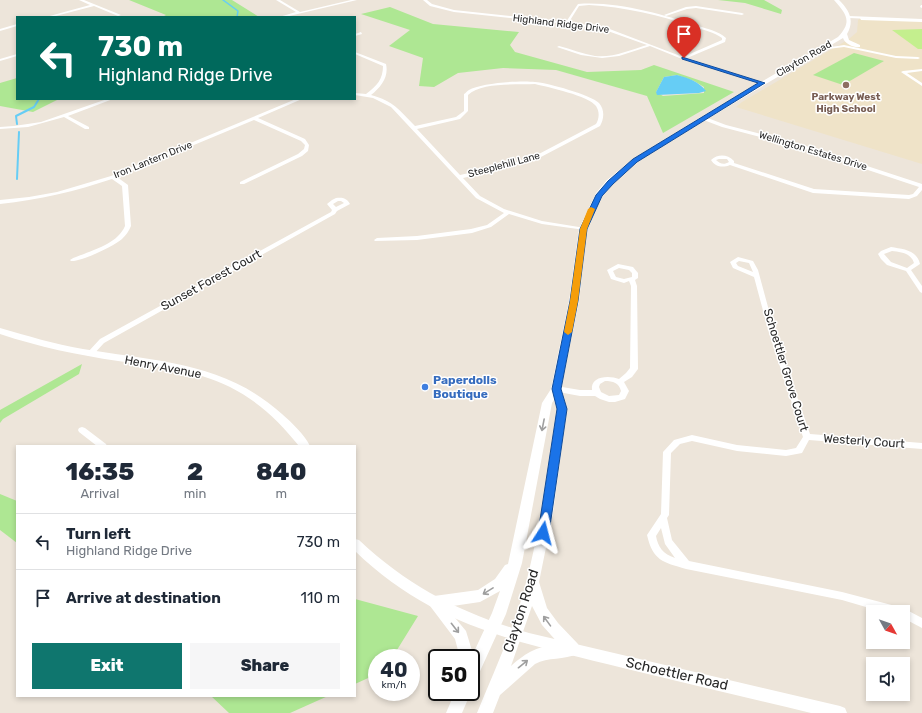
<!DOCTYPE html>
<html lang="en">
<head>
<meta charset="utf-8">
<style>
  :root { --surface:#fff; --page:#f6f6f7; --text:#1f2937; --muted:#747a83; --line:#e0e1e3; --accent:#0f766e }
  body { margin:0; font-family:Rubik,sans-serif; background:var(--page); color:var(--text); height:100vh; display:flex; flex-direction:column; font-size:15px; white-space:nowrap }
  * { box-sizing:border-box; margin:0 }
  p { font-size:13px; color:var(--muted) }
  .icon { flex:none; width:22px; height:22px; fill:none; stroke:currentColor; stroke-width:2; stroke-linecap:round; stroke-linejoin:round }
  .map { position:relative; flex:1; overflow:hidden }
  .drawer { position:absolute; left:16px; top:445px; width:340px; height:252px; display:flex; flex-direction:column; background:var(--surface); border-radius:0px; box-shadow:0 2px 6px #0003 }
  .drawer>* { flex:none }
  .banner { position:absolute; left:16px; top:16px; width:340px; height:84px; border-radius:0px; box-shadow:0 2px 6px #0003; background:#00695c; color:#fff; overflow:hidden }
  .needle { width:26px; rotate:130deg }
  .fabs { position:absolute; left:866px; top:605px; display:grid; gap:8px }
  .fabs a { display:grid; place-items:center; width:44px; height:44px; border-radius:0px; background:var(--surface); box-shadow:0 2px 6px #0003; font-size:20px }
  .speed { position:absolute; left:368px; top:649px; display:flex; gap:8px; font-size:20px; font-weight:700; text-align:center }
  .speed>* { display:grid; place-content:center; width:52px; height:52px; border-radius:50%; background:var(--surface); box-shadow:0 2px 6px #0003; line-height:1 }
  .speed small { font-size:10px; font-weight:400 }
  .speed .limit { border:2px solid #111; border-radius:6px; background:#fff; color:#111 }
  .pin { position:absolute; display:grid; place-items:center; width:34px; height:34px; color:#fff; margin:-41px -17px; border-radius:50% 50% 50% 0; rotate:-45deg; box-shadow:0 0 4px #0007 }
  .pin .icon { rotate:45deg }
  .me { position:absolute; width:44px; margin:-22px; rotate:9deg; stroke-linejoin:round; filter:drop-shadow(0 0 3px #0008) }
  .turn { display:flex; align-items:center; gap:14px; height:84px; padding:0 16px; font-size:18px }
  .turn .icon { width:52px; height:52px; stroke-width:2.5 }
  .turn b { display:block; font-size:28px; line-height:34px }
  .eta { display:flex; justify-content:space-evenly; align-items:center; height:68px; text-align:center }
  .eta b { font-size:24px; font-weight:800; line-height:28px }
  .cta { display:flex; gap:8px; margin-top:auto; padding:8px 16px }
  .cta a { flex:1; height:46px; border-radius:0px; background:var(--accent); color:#fff; font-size:16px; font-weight:800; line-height:46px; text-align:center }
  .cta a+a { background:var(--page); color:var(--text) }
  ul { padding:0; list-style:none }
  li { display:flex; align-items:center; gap:12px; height:56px; padding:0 16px; border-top:1px solid var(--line) }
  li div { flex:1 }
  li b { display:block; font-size:15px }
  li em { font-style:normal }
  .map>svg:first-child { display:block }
  .education { fill:#efe3c8 }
  .green { fill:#aee793; fill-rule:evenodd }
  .pitch { fill:#c4ef8e }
  .water { fill:#66cdf5 }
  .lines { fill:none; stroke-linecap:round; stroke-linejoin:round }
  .stream-far1 { stroke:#66cdf5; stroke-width:1.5 }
  .stream { stroke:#66cdf5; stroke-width:2 }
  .pedestrian { fill:#fff; fill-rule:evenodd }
  .minor { fill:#fff; fill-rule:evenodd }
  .tertiary { fill:#fff; fill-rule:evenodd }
  .secondary { fill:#fff; fill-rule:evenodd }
  .oneway { stroke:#9f9f9f }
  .route { fill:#1a73e8; stroke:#114b97 }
  .slow { fill:#f59e0b }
  .education-dot { fill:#8d6e63; stroke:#fff; stroke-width:1.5 }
  .shop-dot { fill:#3f7fe0; stroke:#fff; stroke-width:1.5 }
  .labels { text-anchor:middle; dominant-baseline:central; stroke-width:3; stroke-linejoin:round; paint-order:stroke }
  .far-street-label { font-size:10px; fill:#292929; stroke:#fff }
  .far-education-label { font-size:10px; font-weight:bold; fill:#785e54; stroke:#fff }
  .street-label { font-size:12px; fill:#292929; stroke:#fff }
  .shop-label { font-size:12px; font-weight:bold; fill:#366cbe; stroke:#fff; text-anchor:start }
  .near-street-label { font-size:14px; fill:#292929; stroke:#fff }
</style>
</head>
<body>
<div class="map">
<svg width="922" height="713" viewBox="0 0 922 713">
  <rect width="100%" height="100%" fill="#ede5da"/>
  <path class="education" d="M861,18L922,21V164L736,107L742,102L849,39L857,32L858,20Z"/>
  <g class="green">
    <path d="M129,0H232L259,17H162L166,15Z"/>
    <path d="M718,0H764L782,10L781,14L745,3Z"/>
    <path d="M390,7L433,24L519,32L510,45L515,52L587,72L641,70L654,65L734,92L663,133L647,96L556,70L503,68L458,73L434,87L419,86L423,58L389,46L410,30L361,14ZM677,75L694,81L704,87V93L663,96L656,92L664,77Z"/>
    <path d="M854,53L884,61L843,85L813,75Z"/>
    <path d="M17,78V99H59L33,112L0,106V83Z"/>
    <path d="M82,364L79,374L3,419L0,423V410Z"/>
    <path d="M0,494L17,501V543L0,530Z"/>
    <path d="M355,599L418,616L392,658H377V674L355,684Z"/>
    <path d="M211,696H328L290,713H229Z"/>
  </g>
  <path class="pitch" d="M922,29V49H918L892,30Z"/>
  <path class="water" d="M677,75C689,78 699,82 706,91L699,93L657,95L656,92L664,77Z"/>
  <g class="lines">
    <path class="stream-far1" d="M223,0L238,11L237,17"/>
    <g class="stream">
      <path d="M17,124L16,116L34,107L39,99"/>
      <path d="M17,179L19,132"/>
    </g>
    <path class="pedestrian" d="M860,18L922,20V22L861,20Z"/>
    <g class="minor">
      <path d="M79,0H84L121,15L118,16L94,6L52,17H46L90,5Z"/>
      <path d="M276,0H280L300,12L351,0H357L285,17H279L296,12Z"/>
      <path d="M423,0H427L432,4L454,10L566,22L578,4C617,1 661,14 698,26C708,29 718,31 726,38L725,42L687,58L764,83L761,84L682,59L650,46L619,56L602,58L581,55L557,47L559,46C571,49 583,54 595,56C613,58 630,50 647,45L605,30L567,24L454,12L430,6ZM589,5C624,7 660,15 694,27C704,30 714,32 722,38V40L683,57L607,28L569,22L579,6Z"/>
      <path d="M921,5H922V8L920,7Z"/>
      <path d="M696,6L742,13L744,14L742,15L696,8L687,9L666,16L664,15L686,7Z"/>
      <path d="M849,16L922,19V21L848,18Z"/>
      <path d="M17,24V26L0,31V29Z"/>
      <path d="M361,32L362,34L355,36V34Z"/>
      <path d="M844,45L896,56L918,57L920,58L918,59L896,58L844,47L820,50L818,49Z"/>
      <path d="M355,52L386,64C389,77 381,87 371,95C394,101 399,110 415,126L456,117L464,111V94C465,94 468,90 469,90C480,83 522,80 535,82C548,83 591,95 599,103C605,110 604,119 600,126L539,158L513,166L463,178L480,196L504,209L542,221L585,228V230L542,224L509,214L491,227L472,233L417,240L375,241L374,240L377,238L417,236L471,229L487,225L504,213L476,198L391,107L373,98L355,95V93L366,94C377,86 383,79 383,66L355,54ZM535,84C548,87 589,96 596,106C600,112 599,119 596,124L535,156L510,164L460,175L417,129L460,119L468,111V95C481,82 517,85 535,84Z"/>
      <path d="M17,54V56L0,61V59Z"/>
      <path d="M922,69V71L907,73L922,83V86L901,72L903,71Z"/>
      <path d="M107,99H113L68,116L89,127V129H85L64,117L28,127L0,129V127L14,126L41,122Z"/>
      <path d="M296,99H302L258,118L305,139L309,145L308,151L302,156L244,184H240V182L298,154L304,149L305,145L301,141L254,120L117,177L128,185L131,226C129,231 126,235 122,239C114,246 81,262 71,261L70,260C74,257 79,256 84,254C99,248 118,242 125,226L122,186L112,179C76,191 39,200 0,204V200L29,197L57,192L111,176Z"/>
      <path d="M701,117H705L726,125L803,145L922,184V190L917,196L909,199L813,193L730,165C723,168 715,167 711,160C718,154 727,154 734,161V163L814,189L909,195L913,194L919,187L799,147L722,127L701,119ZM719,159H727L729,162C724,165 720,164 716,160Z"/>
      <path d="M336,198C342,197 347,198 350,204L337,211L335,214L104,343L92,356H88L87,354L88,352L100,339L331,212L332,210L327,204L332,200ZM338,201H341L344,203L336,207L333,204Z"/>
      <path d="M891,247C903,249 917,250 920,264L911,270L922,286V293L920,292L906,271L887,265L881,259L878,254L881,251ZM892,251C901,252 911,253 914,263L907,268L891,262L884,254Z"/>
      <path d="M738,257L753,261L758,270L775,333L810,434L922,443V449L809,440L802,453L786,456L737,451L692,441L680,444L671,453L669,515L667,518L672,540L689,561L842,592L903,608L922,618V628L903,618V612H883L842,600L686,569C663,562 653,561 647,535L661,514L663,452L674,440L692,435L737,445L786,450L796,448L803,437L769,333L754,277L733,268L730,262ZM739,261L749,263L753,272L738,266L736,263ZM661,528L665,544L675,558C663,554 658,547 656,536Z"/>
      <path d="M618,264L633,267L638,273V278L635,280L637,286L638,369L632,377L624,382L629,391L625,399L615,402H609L600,399L595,396H580L553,391L552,389L553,387L556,386L580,390H592C590,376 609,375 619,379L626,373L630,368L631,286L629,281L624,283L611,279L607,270ZM619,268L629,270L632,273V277L624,279L616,277L613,271ZM605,381C613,381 619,383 621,391L619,395L609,396L601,392L599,387L600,384Z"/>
      <path d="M82,427L85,428L106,444L107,446H97L79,432L78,430L79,428Z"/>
    </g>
    <g class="tertiary">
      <path d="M0,328C28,336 54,344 83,349C155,361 225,362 282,414C292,423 304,434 310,446H299C280,422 258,401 230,387C196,370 156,366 118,361C78,355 39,347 0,334Z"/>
      <path d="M355,539L359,540C410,588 463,614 529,633L840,706L845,708L847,713H811C748,698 686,683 623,668C522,643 433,627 355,551Z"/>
    </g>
    <g class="secondary">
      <path d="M834,0H839C849,10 855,20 847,34L849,40L860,45V47C854,48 845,44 843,38L637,161L613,184L602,196L587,229L579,301L561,389L567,409L553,513L539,582L547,608L558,623L578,644L580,649L578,654C564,660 548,657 535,664L500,695L493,713H477C493,674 511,635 523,594C540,534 547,471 557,409L554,400L552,403L522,563L506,614L476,680L471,682V658H460L455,639L427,602L429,597L434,596L478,590L495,579L505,565L508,564L542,403L551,389L569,301L579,229L596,193L607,180L633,159L701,117L838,37C853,21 846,14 834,0ZM500,591L492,613L473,654L466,631L446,607L480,602ZM532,606L542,625L559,644C537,647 528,651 511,666Z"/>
      <path d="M455,692H471L462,713H446Z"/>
    </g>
  </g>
  <defs><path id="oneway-shaft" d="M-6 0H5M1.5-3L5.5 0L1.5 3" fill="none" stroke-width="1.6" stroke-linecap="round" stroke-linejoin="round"/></defs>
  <g class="oneway">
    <use href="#oneway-shaft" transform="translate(543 425) rotate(101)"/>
    <use href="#oneway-shaft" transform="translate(488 591) rotate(148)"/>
    <use href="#oneway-shaft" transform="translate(547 621) rotate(-126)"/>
    <use href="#oneway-shaft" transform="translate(455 628) rotate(52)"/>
    <use href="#oneway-shaft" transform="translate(523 664) rotate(-39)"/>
  </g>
  <path class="route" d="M682,57L765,83L637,162L613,184L602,196L587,229L578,301L561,389L567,409L549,533L547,536L543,538L539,536L538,533L557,409L552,389L570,301L580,229L596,195L608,181L633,159L758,83L682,59Z"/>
  <path class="slow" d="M591,207L595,209L587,229L578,301L572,332L568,335L564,332L570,301L580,229L588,209Z"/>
  <circle class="education-dot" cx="846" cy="85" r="4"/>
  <circle class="shop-dot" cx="425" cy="387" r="4"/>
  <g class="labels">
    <g class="far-street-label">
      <text transform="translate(561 24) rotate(7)">Highland Ridge Drive</text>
      <text transform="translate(804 59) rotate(-30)">Clayton Road</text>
      <text transform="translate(813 151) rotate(17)">Wellington Estates Drive</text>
      <text transform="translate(153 160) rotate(-22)">Iron Lantern Drive</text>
      <text transform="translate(504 165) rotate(-15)">Steeplehill Lane</text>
    </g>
    <g class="far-education-label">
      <text x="846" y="97">Parkway West<tspan x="846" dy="12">High School</tspan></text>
    </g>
    <g class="street-label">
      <text transform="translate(211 280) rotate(-29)">Sunset Forest Court</text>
      <text transform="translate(163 367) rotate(11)">Henry Avenue</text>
      <text transform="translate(786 370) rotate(73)">Schoettler Grove Court</text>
      <text transform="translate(864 441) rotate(4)">Westerly Court</text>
    </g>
    <g class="shop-label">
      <text x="433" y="380">Paperdolls<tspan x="433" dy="14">Boutique</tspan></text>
    </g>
    <g class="near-street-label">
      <text transform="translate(521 611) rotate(-72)">Clayton Road</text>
      <text transform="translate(677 674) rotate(13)">Schoettler Road</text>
    </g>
  </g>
</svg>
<div class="fabs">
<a><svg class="needle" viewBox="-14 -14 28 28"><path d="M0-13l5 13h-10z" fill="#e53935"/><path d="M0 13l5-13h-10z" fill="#747a83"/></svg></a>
<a><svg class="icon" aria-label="sound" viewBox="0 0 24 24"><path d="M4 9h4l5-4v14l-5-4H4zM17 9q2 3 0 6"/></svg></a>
</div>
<div class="speed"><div>40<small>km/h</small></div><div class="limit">50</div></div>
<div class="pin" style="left:684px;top:58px;background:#d93025"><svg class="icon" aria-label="arrive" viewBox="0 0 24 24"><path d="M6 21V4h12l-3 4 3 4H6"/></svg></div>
<svg class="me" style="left:543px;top:533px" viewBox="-20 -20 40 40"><path d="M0-17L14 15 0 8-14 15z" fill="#1a73e8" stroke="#fff" stroke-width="4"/></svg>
<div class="banner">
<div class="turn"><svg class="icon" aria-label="left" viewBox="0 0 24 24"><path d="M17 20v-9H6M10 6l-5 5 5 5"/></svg><div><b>730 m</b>Highland Ridge Drive</div></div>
</div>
<section class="drawer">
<div class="eta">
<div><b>16:35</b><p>Arrival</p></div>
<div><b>2</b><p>min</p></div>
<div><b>840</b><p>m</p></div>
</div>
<ul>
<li><svg class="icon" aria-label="left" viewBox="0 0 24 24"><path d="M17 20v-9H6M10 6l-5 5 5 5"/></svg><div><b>Turn left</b><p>Highland Ridge Drive</p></div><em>730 m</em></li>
<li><svg class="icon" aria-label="arrive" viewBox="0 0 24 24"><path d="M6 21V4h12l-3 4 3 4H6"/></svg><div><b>Arrive at destination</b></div><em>110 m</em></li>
</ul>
<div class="cta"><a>Exit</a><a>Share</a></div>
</section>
</div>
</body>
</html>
